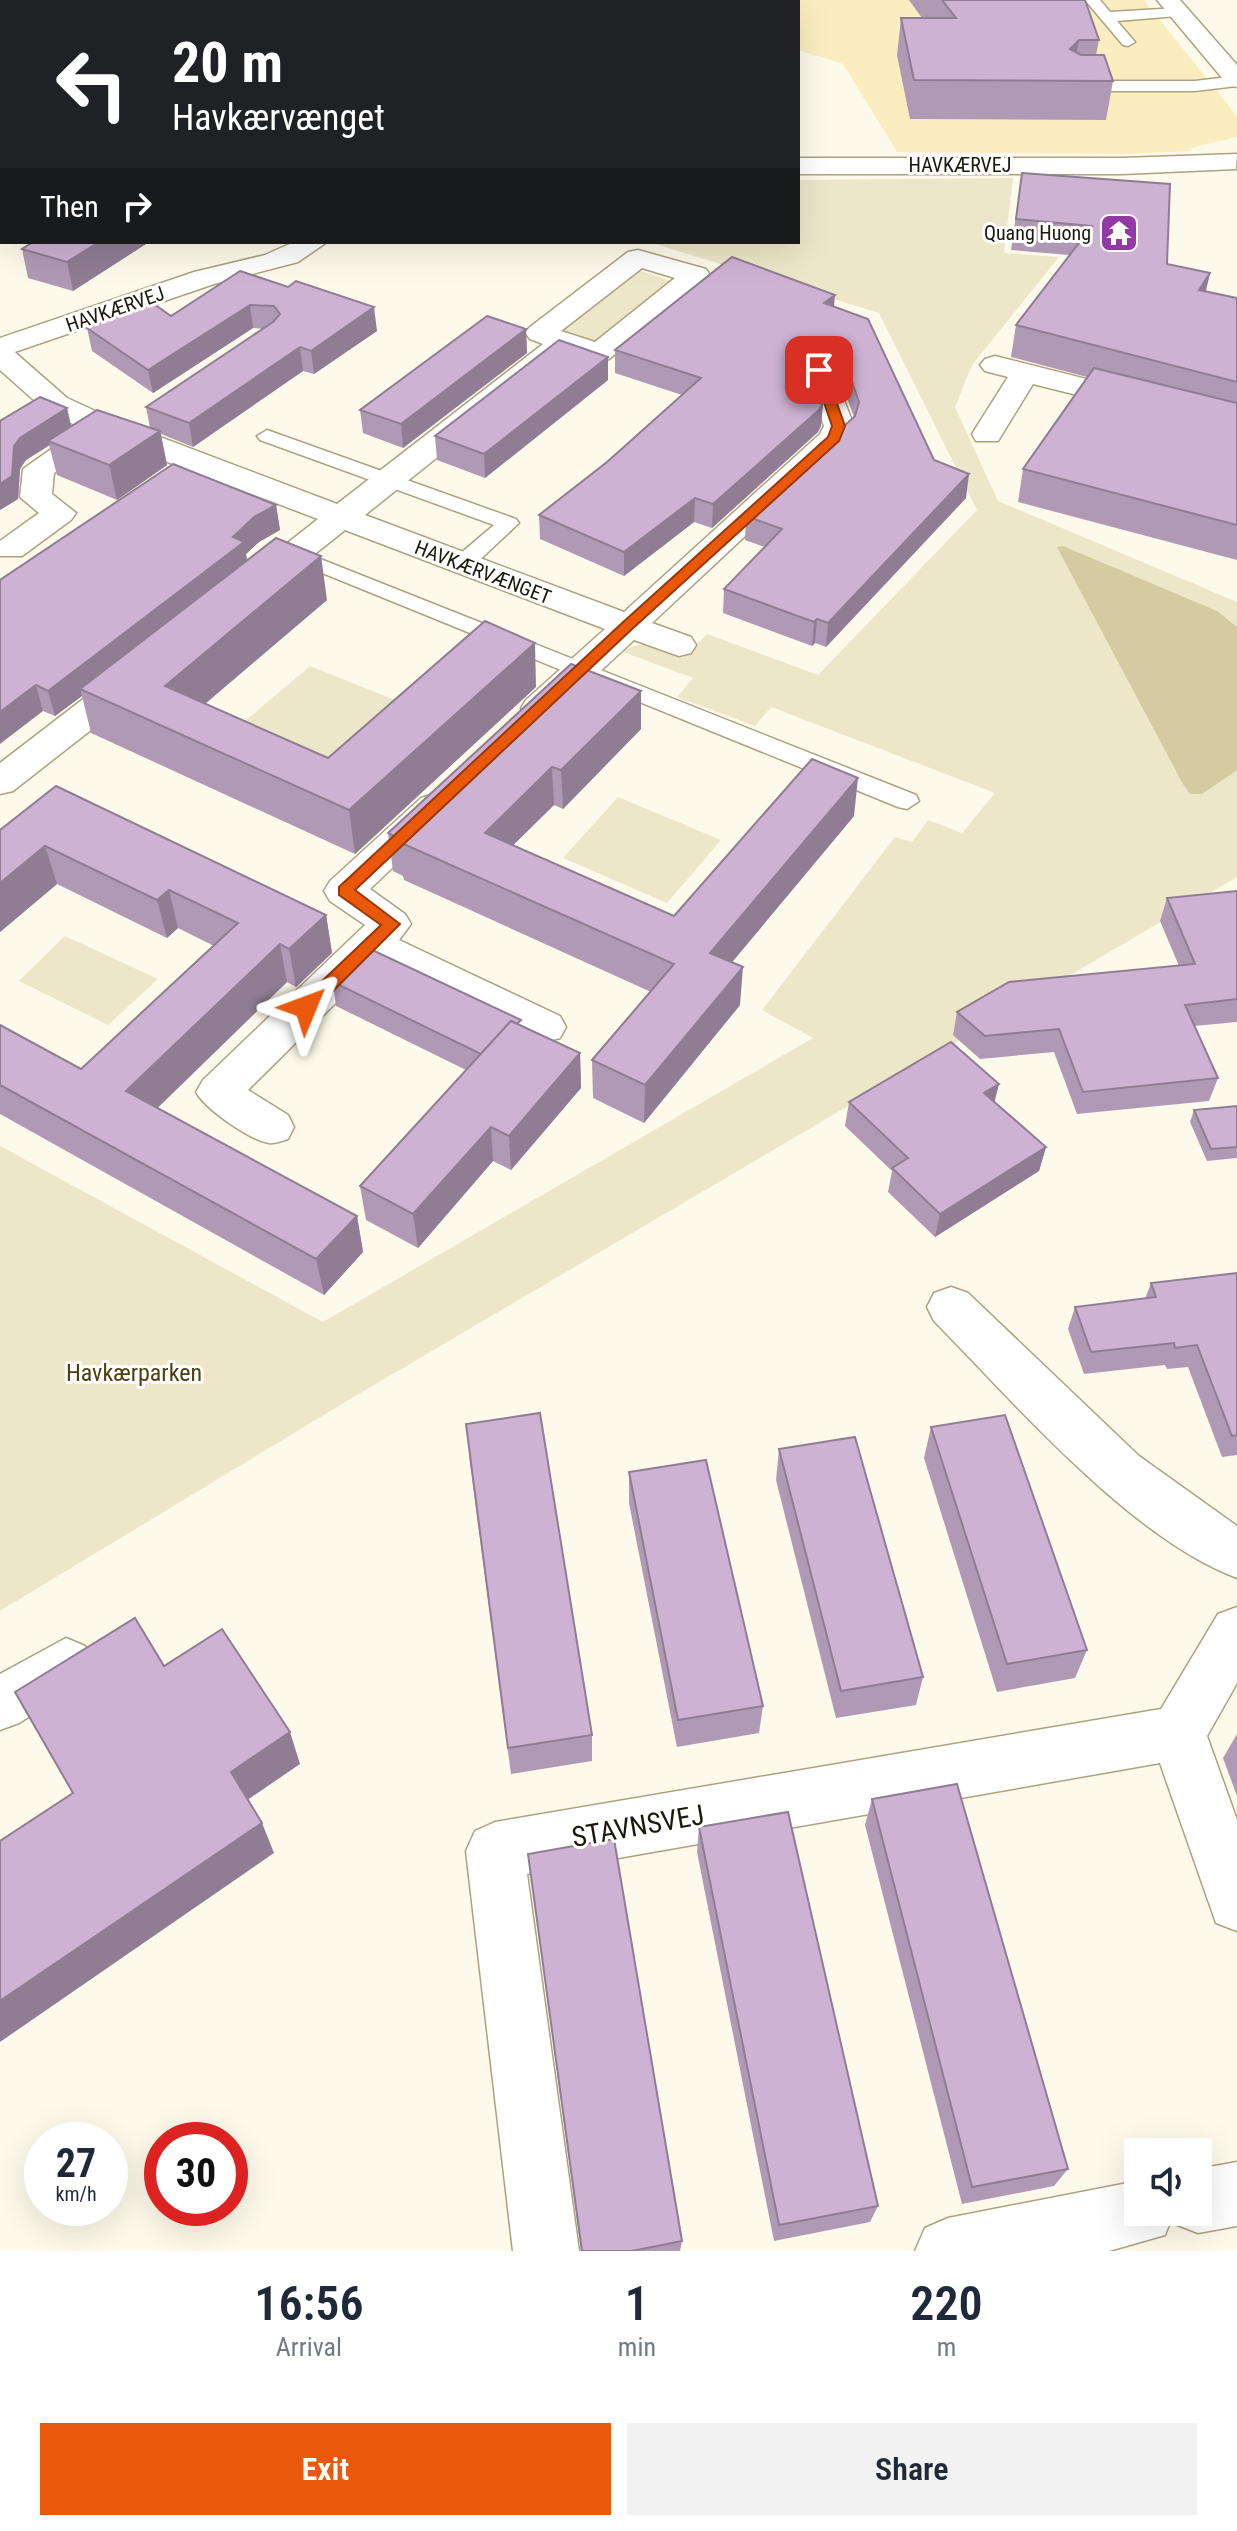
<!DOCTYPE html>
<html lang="en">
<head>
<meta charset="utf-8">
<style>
  :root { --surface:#fff; --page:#f2f2f3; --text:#1f2937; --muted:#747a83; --accent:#ea580c }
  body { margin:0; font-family:"Roboto Condensed",sans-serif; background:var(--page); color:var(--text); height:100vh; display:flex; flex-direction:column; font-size:30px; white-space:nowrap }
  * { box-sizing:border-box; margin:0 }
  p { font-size:26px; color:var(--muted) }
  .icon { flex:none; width:44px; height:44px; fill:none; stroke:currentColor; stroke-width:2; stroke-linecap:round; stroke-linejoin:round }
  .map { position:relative; height:2251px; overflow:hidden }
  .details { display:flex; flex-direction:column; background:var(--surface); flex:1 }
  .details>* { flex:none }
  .guide { position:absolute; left:0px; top:0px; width:800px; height:244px; box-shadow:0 8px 32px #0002; background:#202124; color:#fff; overflow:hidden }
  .controls { position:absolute; left:1124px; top:2138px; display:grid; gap:16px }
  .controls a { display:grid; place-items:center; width:88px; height:88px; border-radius:0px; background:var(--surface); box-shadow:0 8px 32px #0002; font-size:40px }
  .speed { position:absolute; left:24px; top:2122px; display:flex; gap:16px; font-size:40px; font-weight:700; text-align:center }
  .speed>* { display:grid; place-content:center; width:104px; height:104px; border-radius:50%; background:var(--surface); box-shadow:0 8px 32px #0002; line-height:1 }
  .speed small { font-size:20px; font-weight:400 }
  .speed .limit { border:12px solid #d22; background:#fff; color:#111 }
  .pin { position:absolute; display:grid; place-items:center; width:68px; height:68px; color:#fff; margin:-34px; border-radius:16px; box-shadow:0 4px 12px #0006 }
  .me { position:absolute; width:88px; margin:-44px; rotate:46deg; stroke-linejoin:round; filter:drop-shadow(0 0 6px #0008) }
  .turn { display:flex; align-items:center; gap:28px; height:168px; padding:0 40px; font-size:36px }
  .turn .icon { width:104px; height:104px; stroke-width:2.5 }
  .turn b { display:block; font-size:56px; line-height:68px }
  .then { display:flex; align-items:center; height:76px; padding:0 40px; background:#0003; gap:16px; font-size:30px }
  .eta { display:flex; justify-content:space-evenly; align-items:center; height:136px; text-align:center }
  .eta b { font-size:48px; font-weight:600; line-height:56px }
  .action { display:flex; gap:16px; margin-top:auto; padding:16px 40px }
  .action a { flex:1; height:92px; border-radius:0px; background:var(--accent); color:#fff; font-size:32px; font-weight:600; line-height:92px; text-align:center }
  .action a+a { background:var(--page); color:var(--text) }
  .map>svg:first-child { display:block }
  .built { fill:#faeec1 }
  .green { fill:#eee6c9 }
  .water { fill:#d5cba3 }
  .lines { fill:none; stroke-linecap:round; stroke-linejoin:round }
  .service-casing { stroke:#aca27f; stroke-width:3 }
  .minor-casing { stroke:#aca27f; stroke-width:3 }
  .tertiary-casing { stroke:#aca27f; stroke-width:3 }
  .service { fill:#fff; fill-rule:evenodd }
  .minor { fill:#fff; fill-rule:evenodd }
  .tertiary { fill:#fff; fill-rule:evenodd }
  .wall { fill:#b099b5 }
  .shaded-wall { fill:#907d94 }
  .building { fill:#cdb2d3; stroke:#907d94; stroke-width:2 }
  .route { fill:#ea580c; stroke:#983908; stroke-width:2 }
  .labels { text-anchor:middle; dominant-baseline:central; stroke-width:6; stroke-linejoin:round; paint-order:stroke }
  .far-street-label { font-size:20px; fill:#1b170a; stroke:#fff }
  .far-poi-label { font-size:20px; fill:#1b170a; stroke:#fff; text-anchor:end }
  .park-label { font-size:24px; fill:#4c400f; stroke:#fff }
  .near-street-label { font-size:28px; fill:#1b170a; stroke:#fff }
</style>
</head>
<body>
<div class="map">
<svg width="1237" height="2251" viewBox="0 0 1237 2251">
  <rect width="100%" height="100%" fill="#fefaeb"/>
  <path class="built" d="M606,0H1144L1237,116V137L1191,148L1192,151L1127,154L897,152L843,64L798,50V2Z"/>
  <g class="green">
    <path d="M1013,178L1004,253L1059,257L972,365L955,407L998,501L1237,602V877L352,1398L0,1611V1146L323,1322L813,1038L762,1010L895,837L912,842L928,820L962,833L995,793L771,707L755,726L677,697L693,678L623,652C639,637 665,651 683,658L707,634L818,675L977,510L879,313L649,242H798V180Z"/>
    <path d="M641,271L675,282L596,345L560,332Z"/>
    <path d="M310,666L395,700L329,760L244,722Z"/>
    <path d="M618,797L721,840L667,903L563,858Z"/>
    <path d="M65,936L158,979L108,1025L19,981Z"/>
  </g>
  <path class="water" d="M1063,546L1217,611L1237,627V770L1202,794H1190L1183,784L1059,551L1057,547Z"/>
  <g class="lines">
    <defs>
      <g id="service">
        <path d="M1085,0H1100L1110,12L1178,8L1185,12L1178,16L1117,21L1135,42L1128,46L1123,45Z"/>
        <path d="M1237,76V86L1195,91H1074L1066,86L1074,81H1195Z"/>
        <path d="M267,430L516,519L519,523L470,569H454L451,564L454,559L494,525L260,440L257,436Z"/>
        <path d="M290,547L916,795L919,801L907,809L898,807L283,557L279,553L283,549Z"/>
      </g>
      <g id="minor">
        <path d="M638,250L706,269L710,275L609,359L599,362L569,352L365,515L624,612L820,434L824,426L804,370L808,364H830L854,426L850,438L652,623L691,637L696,645L691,653L679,656L634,640L552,716L539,719L526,716L521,708L526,700L605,629L345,530L267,592L255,595L243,592L238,585L243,578L318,519L107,439L54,473L52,494L76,513L71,520L22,556H0V541L39,513L20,497L23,469L81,428L45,410L0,370V345L10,348L67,398L115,420L337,504L543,344L530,339L525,333L530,327L628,252ZM642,268L675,278L595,342L561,331Z"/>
        <path d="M995,356L1237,417V435L1033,384L998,441H976L972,434L1008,377L985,371L980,365L985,359Z"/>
        <path d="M134,667L147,670L152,678L147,686L13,791L0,794V763L121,670Z"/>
        <path d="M434,794L447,798L453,807L447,816L370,889L405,914L411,924L399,940L560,1016L566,1027L560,1038L545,1042L530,1038L376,963L248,1090L288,1115L294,1127L288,1139C281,1141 275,1144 269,1143C250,1140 205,1109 196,1092L203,1080L365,925L330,901L324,891L330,881L421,798Z"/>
        <path d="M951,1287L968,1293L1139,1456L1237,1526V1578C1130,1538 1014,1402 934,1321L927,1307L934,1293Z"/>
        <path d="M1237,1607V1683L1207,1736L1237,1820V1931L1216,1923L1160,1763L527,1874L579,2251H513L466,1851L475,1831L495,1822L1161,1709L1218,1614Z"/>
        <path d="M66,1638L85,1646L93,1664L85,1682L19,1723L0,1730V1674Z"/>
        <path d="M1237,2162V2226L1198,2233L1175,2224L1172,2217L1165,2235L1109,2251H915L925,2228L948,2218L1138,2181V2212H1198V2169Z"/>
      </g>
      <g id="tertiary">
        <path d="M1157,0H1180L1237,65V87L1228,85Z"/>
        <path d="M1237,154L1236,169L1122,174H798V158H1122Z"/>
        <path d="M294,242H327L298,262L214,284L0,357V338L194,272L265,255Z"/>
      </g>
    </defs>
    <use href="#service" class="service-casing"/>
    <use href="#minor" class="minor-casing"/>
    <use href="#tertiary" class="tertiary-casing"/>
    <use href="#service" class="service"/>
    <use href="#minor" class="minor"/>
    <use href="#tertiary" class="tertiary"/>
  </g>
  <g class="wall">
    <path d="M0,0L2,2V186L0,185Z"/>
    <path d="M909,0H1085L1099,40L1096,55L1113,81L1106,120L910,119L897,55L901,18H922Z"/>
    <path d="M1022,173L1167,264L1210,273L1206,291L1237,298V560L1018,502L1023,469L1087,377L1011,357L1016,325L1069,255L1011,250Z"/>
    <path d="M149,242L73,291L28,278L22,249Z"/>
    <path d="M240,271L377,331L314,374L303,371L193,447L161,434L167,465L117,500L57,475L49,445L26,460L20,469L18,499L0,510V421L67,408L71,427L150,428L146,407L264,329L253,328L153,393L92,351L87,328L171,316Z"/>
    <path d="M834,307L934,460L966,498L826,647L815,643L812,646L723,613L724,589L765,547L745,540L746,516L854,417L836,368L830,361H808L823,403L821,426L818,432L712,528L694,522L624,576L540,539L539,515L607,462L682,395L615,373V350Z"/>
    <path d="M526,329L527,353L403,448L363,433L360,410Z"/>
    <path d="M608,380L485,478L437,460L435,436Z"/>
    <path d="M276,505L280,530L259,542L246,554L247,560L327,600L205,704L328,758L536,687L355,854L91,733L82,696L55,716L43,711L0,580Z"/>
    <path d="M641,729L563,809L554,805L513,845L674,916L854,816L732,962L740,1005L644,1123L593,1098L592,1060L651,992L404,880L403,876L393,871L388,833Z"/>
    <path d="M0,830L326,915L332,953L296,987L287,982L157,1108L357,1216L363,1252L324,1295L0,1114V1025L81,1069L214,946L178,928L167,938L57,884L0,932Z"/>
    <path d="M1237,891V1022L1194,1026L1218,1078L1209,1101L1077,1114L1054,1052L980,1059L953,1035L957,1012L1179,966L1160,921L1167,898Z"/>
    <path d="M333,982L521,1026L580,1053L581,1088L511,1170L493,1161L418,1248L366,1220L360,1186L466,1070L336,1006Z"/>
    <path d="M849,1102H995L1046,1147L1039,1171L935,1237L888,1192L892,1171L845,1126Z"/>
    <path d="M1237,1106V1158L1207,1161L1190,1122L1194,1110Z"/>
    <path d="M1237,1273V1455L1222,1457L1188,1367L1167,1369L1165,1365L1084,1374L1068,1329L1075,1307L1145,1299L1151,1283Z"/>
    <path d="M931,1427L1087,1650L1075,1678L997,1692L924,1458Z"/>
    <path d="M779,1449L923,1677L916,1705L836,1718L776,1480Z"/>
    <path d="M469,1455L592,1735V1761L511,1774Z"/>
    <path d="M629,1472L763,1706L759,1733L677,1747L629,1503Z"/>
    <path d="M1237,1734V1796L1223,1758Z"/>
    <path d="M872,1799L1068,2169L1054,2186L962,2204L865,1825Z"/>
    <path d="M699,1827L878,2206L870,2222L774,2241L697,1852Z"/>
    <path d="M528,1854L682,2241L680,2251H581Z"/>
  </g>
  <g class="shaded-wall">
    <path d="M1079,40L1072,78L1070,49Z"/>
    <path d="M99,242H149L73,291L67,262Z"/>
    <path d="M1210,273L1202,305L1199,290Z"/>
    <path d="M835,295L833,317L824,303Z"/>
    <path d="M250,305L253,328L153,393L148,370Z"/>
    <path d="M374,307L377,331L314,374L311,351Z"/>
    <path d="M526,329L527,353L403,448L401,424Z"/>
    <path d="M810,338L808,361L803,348Z"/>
    <path d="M300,347L303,371L193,447L189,423Z"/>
    <path d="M608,357V380L485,478L484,454Z"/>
    <path d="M823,403L821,426L818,432L712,528L713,504Z"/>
    <path d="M67,408L72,430L48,441L50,445L26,460L20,469L18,499L0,510V484L14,446L20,438Z"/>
    <path d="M160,431L167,465L117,500L109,465Z"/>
    <path d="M969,474L966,498L826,647L828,623Z"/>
    <path d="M695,498L694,522L624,576V552Z"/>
    <path d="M276,505L280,530L259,542L246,554L248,567L80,689L82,696L55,716L48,691L233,537L254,517Z"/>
    <path d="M321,556L327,600L174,730L165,686Z"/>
    <path d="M817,619L815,643L812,646L814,622Z"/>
    <path d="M535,643L536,687L355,854L349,810Z"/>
    <path d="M36,685L43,711L0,744V712Z"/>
    <path d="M641,691V729L563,809L561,770Z"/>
    <path d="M552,767L554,805L487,871L485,833Z"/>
    <path d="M858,778L854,816L708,991L710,953Z"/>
    <path d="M45,846L57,884L0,932V883Z"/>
    <path d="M169,890L178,928L167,938L157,900Z"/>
    <path d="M326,915L332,953L296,987L289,949Z"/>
    <path d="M280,944L287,982L137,1128L126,1091Z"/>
    <path d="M743,967L740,1005L644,1123L645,1085Z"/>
    <path d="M580,1053L581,1088L511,1170L509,1136Z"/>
    <path d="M999,1084L993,1108L984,1093Z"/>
    <path d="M491,1127L493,1161L418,1248L413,1214Z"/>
    <path d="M1046,1147L1039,1171L935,1237L940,1214Z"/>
    <path d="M357,1216L363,1252L324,1295L316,1259Z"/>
    <path d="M290,1732L300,1764L243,1803L231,1772Z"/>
    <path d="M262,1823L274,1853L0,2042V2001Z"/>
  </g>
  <g class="building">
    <path d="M0,0H662L670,2H2V160H0Z"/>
    <path d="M942,0H1085L1099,40H1079L1070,49L1081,55H1104L1113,81L914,80L901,18H956Z"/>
    <path d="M1022,173L1170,184L1167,264L1210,273L1199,290L1237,298V382L1016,325L1092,226L1016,219Z"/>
    <path d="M33,242H99L67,262L22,249Z"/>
    <path d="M732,257L835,295L824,303L868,319L934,460L969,474L828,623L817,619L814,622L724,589L782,529L746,516L855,416L859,402L839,345L832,338H810L803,348L823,403L820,409L713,504L695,498L624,552L539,515L607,462L701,378L615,350Z"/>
    <path d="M240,271L288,287L296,281L374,307L311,351L300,347L189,423L146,407L273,322L280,314L274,306L250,305L148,370L87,328L151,302L171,316Z"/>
    <path d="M487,316L526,329L401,424L360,410Z"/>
    <path d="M559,340L608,357L484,454L435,436Z"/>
    <path d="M1094,368L1237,403V525L1023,469Z"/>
    <path d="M40,397L67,408L20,438L14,446L12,476L0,484V421Z"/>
    <path d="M97,410L160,431L109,465L48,441Z"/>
    <path d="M173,464L276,505L254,517L233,537L244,542L48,691L36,685L0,712V580Z"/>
    <path d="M276,538L321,556L165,686L328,758L485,621L535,643L349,810L80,689Z"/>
    <path d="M571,664L641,691L561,770L552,767L485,833L674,916L812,759L858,778L710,953L743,967L645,1085L592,1060L674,964L399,842L402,840L388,833Z"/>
    <path d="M56,786L326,915L289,949L280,944L126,1091L357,1216L316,1259L0,1085V1025L81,1069L238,923L169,890L157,900L45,846L0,883V830Z"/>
    <path d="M1237,891V999L1185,1005L1218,1078L1083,1092L1059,1029L985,1036L957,1012L1009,982L1195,964L1167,898Z"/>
    <path d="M368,948L521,1020L517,1024L511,1021L481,1054L333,982Z"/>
    <path d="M511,1021L580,1053L509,1136L491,1127L413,1214L360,1186Z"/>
    <path d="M951,1042L999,1084L984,1093L1046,1147L940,1214L892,1168L908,1158L849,1102Z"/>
    <path d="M1237,1106V1147L1211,1149L1194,1110Z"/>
    <path d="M1237,1273V1435L1232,1436L1197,1345L1175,1348L1174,1343L1091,1352L1075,1307L1156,1297L1151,1283Z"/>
    <path d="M540,1413L592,1735L508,1748L466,1424Z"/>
    <path d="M1005,1415L1087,1650L1007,1664L931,1427Z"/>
    <path d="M855,1437L923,1677L841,1691L779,1449Z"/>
    <path d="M706,1460L763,1706L678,1720L629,1472Z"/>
    <path d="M135,1618L164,1666L222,1629L290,1732L231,1772L262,1823L0,2001V1841L73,1793L15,1692Z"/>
    <path d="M957,1784L1068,2169L972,2187L872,1799Z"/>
    <path d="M788,1812L878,2206L779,2225L699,1827Z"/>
    <path d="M614,1839L682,2241L632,2251H582L528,1854Z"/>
  </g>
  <path class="route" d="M819,366L825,370L845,426L839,441L631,630L355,890L400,924L312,1012H299V1003L381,925L339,895V887L621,624L828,437L832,426L813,370Z"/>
  <defs>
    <symbol id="temple-square" viewBox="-11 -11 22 22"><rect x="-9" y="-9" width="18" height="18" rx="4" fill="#9339a5" stroke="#fff"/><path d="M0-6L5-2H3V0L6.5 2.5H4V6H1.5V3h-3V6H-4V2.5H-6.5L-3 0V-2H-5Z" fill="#fff"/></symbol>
  </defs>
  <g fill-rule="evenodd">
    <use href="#temple-square" x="1097" y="211" width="44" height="44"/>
  </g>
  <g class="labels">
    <g class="far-street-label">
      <text x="960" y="165">HAVKÆRVEJ</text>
      <text transform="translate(115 309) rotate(-19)">HAVKÆRVEJ</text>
      <text transform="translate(483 572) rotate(21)">HAVKÆRVÆNGET</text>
    </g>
    <g class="far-poi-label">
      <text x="1091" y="233">Quang Huong</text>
    </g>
    <g class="park-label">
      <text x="134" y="1373">Havkærparken</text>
    </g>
    <g class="near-street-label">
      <text transform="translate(638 1826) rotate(-10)">STAVNSVEJ</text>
    </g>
  </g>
</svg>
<div class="controls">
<a><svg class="icon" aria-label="sound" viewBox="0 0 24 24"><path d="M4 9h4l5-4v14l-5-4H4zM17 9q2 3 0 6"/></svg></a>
</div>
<div class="speed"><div>27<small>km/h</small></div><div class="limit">30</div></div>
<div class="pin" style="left:819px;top:370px;background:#d93025"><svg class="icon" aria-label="arrive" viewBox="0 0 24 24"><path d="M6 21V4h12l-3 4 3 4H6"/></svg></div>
<svg class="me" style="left:306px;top:1007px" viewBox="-20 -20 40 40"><path d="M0-17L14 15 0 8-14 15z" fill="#ea580c" stroke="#fff" stroke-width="4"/></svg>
<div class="guide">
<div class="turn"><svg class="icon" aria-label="left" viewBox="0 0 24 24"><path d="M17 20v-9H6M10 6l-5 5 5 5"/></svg><div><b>20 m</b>Havkærvænget</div></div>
<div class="then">Then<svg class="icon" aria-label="right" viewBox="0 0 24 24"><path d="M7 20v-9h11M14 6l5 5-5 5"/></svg></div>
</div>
</div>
<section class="details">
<div class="eta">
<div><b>16:56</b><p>Arrival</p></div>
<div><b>1</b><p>min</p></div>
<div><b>220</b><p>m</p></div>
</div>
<div class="action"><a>Exit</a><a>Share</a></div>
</section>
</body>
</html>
